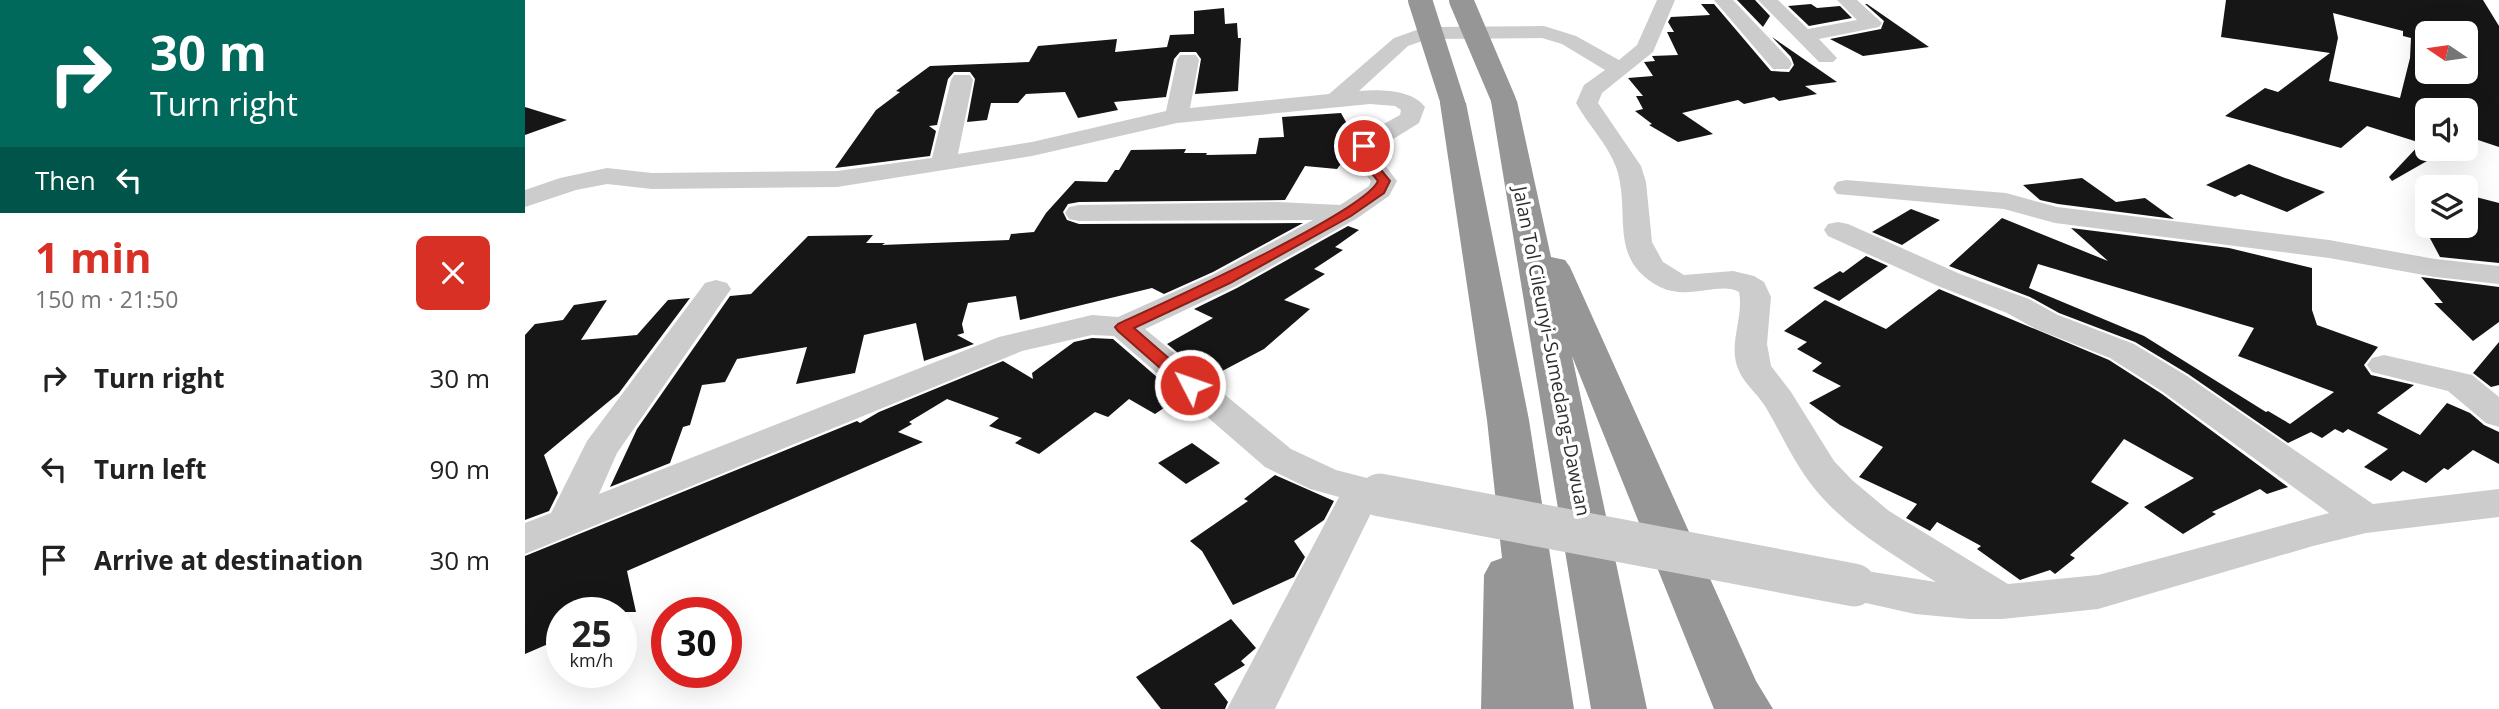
<!DOCTYPE html>
<html lang="en">
<head>
<meta charset="utf-8">
<style>
  :root { --surface:#fff; --page:#f2f2f2; --text:#222; --muted:#767676; --accent:#d93025 }
  body { margin:0; font-family:"Open Sans",sans-serif; background:var(--page); color:var(--text); height:100vh; display:flex; flex-direction:column; font-size:26px; white-space:nowrap }
  * { box-sizing:border-box; margin:0 }
  p { font-size:23px; color:var(--muted) }
  .icon { flex:none; width:38px; height:38px; fill:none; stroke:currentColor; stroke-width:2; stroke-linecap:round; stroke-linejoin:round }
  .map { position:relative; flex:1; overflow:hidden }
  .panel { display:flex; flex-direction:column; background:var(--surface); width:525px }
  .panel>* { flex:none }
  .hud { background:#00695c; color:#fff; overflow:hidden }
  .needle { width:46px; rotate:283deg }
  .buttons { position:absolute; left:1890px; top:21px; display:grid; gap:14px }
  .buttons a { display:grid; place-items:center; width:63px; height:63px; border-radius:10px; background:var(--surface); box-shadow:0 7px 28px #0002; font-size:35px }
  .speed { position:absolute; left:21px; top:597px; display:flex; gap:14px; font-size:35px; font-weight:700; text-align:center }
  .speed>* { display:grid; place-content:center; width:91px; height:91px; border-radius:50%; background:var(--surface); box-shadow:0 7px 28px #0002; line-height:1 }
  .speed small { font-size:18px; font-weight:400 }
  .speed .limit { border:10px solid #d22; background:#fff; color:#111 }
  .pin { position:absolute; display:grid; place-items:center; width:60px; height:60px; color:#fff; margin:-30px; border:4px solid #fff; border-radius:50%; box-shadow:0 2px 7px #0007 }
  .me { position:absolute; width:77px; margin:-38px; rotate:311deg; stroke-linejoin:round; filter:drop-shadow(0 0 5px #0008) }
  .turn { display:flex; align-items:center; gap:24px; height:147px; padding:0 35px; font-size:32px }
  .turn .icon { width:91px; height:91px; stroke-width:2.5 }
  .turn b { display:block; font-size:49px; line-height:60px }
  .then { display:flex; align-items:center; height:66px; padding:0 35px; background:#0003; gap:14px; font-size:26px }
  .round { display:grid; place-items:center; flex:none; width:74px; height:74px; border-radius:10px; background:var(--page) }
  .head { display:flex; align-items:center; justify-content:space-between; height:119px; padding:0 35px }
  h1 { font-size:42px; font-weight:700; line-height:52px; color:var(--accent) }
  ul { padding:0; list-style:none }
  li { display:flex; align-items:center; gap:21px; height:91px; padding:0 35px }
  li div { flex:1 }
  li b { display:block; font-size:26px }
  li em { font-style:normal }
  main { display:flex; flex:1; min-height:0 }
  .map>svg:first-child { display:block }
  .building { fill:#161616; fill-rule:evenodd }
  .lines { fill:none; stroke-linecap:round; stroke-linejoin:round }
  .minor { fill:#ccc; fill-rule:evenodd }
  .highway { fill:#969696; fill-rule:evenodd }
  .minor-bridge { stroke:#ccc; stroke-width:43 }
  .highway-bridge { stroke:#969696; stroke-width:24 }
  .route { fill:#d93025; stroke:#8d1f18; stroke-width:2 }
  .labels { text-anchor:middle; dominant-baseline:central; stroke-width:7; stroke-linejoin:round; paint-order:stroke }
  .street-label { font-size:19px; fill:#2f2f2f; stroke:#fff }
</style>
</head>
<body>
<main>
<section class="panel">
<div class="hud">
<div class="turn"><svg class="icon" aria-label="right" viewBox="0 0 24 24"><path d="M7 20v-9h11M14 6l5 5-5 5"/></svg><div><b>30 m</b>Turn right</div></div>
<div class="then">Then<svg class="icon" aria-label="left" viewBox="0 0 24 24"><path d="M17 20v-9H6M10 6l-5 5 5 5"/></svg></div>
</div>
<div class="head"><div><h1>1 min</h1><p>150 m · 21:50</p></div><a class="round" style="background:#d93025;color:#fff"><svg class="icon" aria-label="close" viewBox="0 0 24 24"><path d="M6 6l12 12M18 6L6 18"/></svg></a></div>
<ul>
<li><svg class="icon" aria-label="right" viewBox="0 0 24 24"><path d="M7 20v-9h11M14 6l5 5-5 5"/></svg><div><b>Turn right</b></div><em>30 m</em></li>
<li><svg class="icon" aria-label="left" viewBox="0 0 24 24"><path d="M17 20v-9H6M10 6l-5 5 5 5"/></svg><div><b>Turn left</b></div><em>90 m</em></li>
<li><svg class="icon" aria-label="arrive" viewBox="0 0 24 24"><path d="M6 21V4h12l-3 4 3 4H6"/></svg><div><b>Arrive at destination</b></div><em>30 m</em></li>
</ul>
</section>
<div class="map">
<svg width="1974" height="709" viewBox="0 0 1974 709">
  <rect width="100%" height="100%" fill="#fff"/>
  <g class="building">
    <path d="M1212,0H1230L1245,16L1238,27Z"/>
    <path d="M1701,0H1958L1974,26V147L1941,136V110H1902V149H1923L1867,181L1864,177L1896,143L1842,126L1816,148L1700,116L1740,88L1753,92L1805,53L1696,37ZM1808,13L1878,31V36L1886,38L1885,58L1875,98L1804,81L1813,38ZM1902,33H1941V72H1902Z"/>
    <path d="M1176,4H1189L1246,71L1264,72L1269,65L1266,57L1247,37L1312,82L1280,86L1292,94L1254,101L1249,97L1219,104L1213,100L1157,113L1188,134L1153,142L1124,125L1127,124L1110,111L1118,109L1111,96H1118L1103,78L1128,76L1119,62L1130,61L1127,56L1153,55L1142,32H1149L1143,22L1146,17L1185,15Z"/>
    <path d="M1286,4L1292,8L1315,6L1327,18L1284,26L1263,6Z"/>
    <path d="M1340,4H1342L1404,47L1338,56L1305,39L1356,29L1359,21Z"/>
    <path d="M699,8L700,24L712,23L713,38H716L713,91L670,94L676,59L671,52H655L649,59L641,97L589,102L593,110L553,118L540,92L501,94L493,103H466L462,120L442,122L450,79L445,72H429L423,79L412,125L404,126L411,131L405,156L310,168L351,110L375,92L371,91L405,66L504,62L513,46L592,39L590,52L642,47L645,35L669,34V11Z"/>
    <path d="M0,107L42,120L0,135Z"/>
    <path d="M816,113L830,138L822,148V156L812,169L780,166L760,200L554,202L543,204L538,212L542,220L554,224L778,223L688,272L639,294L627,288L495,320L491,296L443,303L437,324L439,333L432,335L449,344L399,361L391,323L339,335L330,373L271,384L282,347L212,359L200,382L177,385L165,425L158,427L145,463L85,487L112,429L205,296L226,294L283,236L348,235L341,243H360L357,245L484,240L486,234L509,232L521,213L550,181L582,182L590,170H594L606,150L661,149L659,153H682L681,155L731,154L734,138L759,137L757,117Z"/>
    <path d="M1724,164L1760,178L1800,192L1762,212L1716,194L1710,197L1681,185Z"/>
    <path d="M1915,176L1948,185L1943,195L1974,203V263L1915,257L1891,212V206L1902,192V226H1941V187H1906Z"/>
    <path d="M1557,178L1591,202L1620,198L1649,219L1533,204L1515,200L1498,185Z"/>
    <path d="M1386,209L1415,220L1377,245L1347,232Z"/>
    <path d="M1477,218L1583,261L1546,228L1704,248L1787,268V310L1792,325L1853,347L1839,365L1846,375L1889,385L1852,413L1895,435L1922,403L1945,413L1959,425L1974,432V464L1948,450L1923,470L1919,468L1901,483L1878,471L1866,481L1839,467L1863,449L1823,429L1818,433L1810,429L1797,438L1786,432L1763,443L1663,374L1610,342L1534,313L1505,297L1424,266ZM1513,264L1729,328L1713,356L1809,392L1765,424L1743,411L1741,412L1619,336L1504,288Z"/>
    <path d="M823,226L834,230L810,247L818,250L789,269L800,274L759,300L785,309L739,349L684,378L642,344L688,318L669,309L712,288Z"/>
    <path d="M1341,256L1363,266L1314,301L1288,288L1315,271L1318,273Z"/>
    <path d="M1896,277L1974,287V322L1948,341L1909,303H1918Z"/>
    <path d="M1414,289L1584,360L1637,394L1763,487L1742,494L1735,489L1687,512L1691,514L1658,534L1619,507L1669,478L1599,439L1566,482L1604,503L1545,555L1550,558L1530,574L1525,570L1495,580L1452,549L1456,546L1412,522L1405,531L1381,518L1392,504L1334,477L1358,447L1315,425L1284,403L1316,386L1287,371L1297,363L1272,349L1282,342L1259,331L1300,300L1361,329Z"/>
    <path d="M165,298L94,393L19,455L33,493L24,511L0,520V335L10,324L38,320L49,305L82,300L56,340L112,335L143,300Z"/>
    <path d="M567,338L588,339L655,397L630,414L604,399L583,417L570,412L514,454L490,443L497,438L464,426L474,418L422,399L384,422L387,424L373,432L398,442L102,571L111,612H37V638L0,654V556L332,421L335,423L354,412L478,361L508,379L507,373L549,342Z"/>
    <path d="M1974,342V385L1966,387L1948,373Z"/>
    <path d="M667,443L695,463L661,484L633,463Z"/>
    <path d="M750,475L809,501L799,520L769,541L780,557L769,577L708,605L677,551L665,541L723,501L719,499Z"/>
    <path d="M706,619L731,648L716,661L720,665L689,684L703,702L700,709H636L611,677Z"/>
  </g>
  <g class="lines">
    <g class="minor">
      <path d="M1132,0H1150L1128,52L1077,93L1073,103L1116,166L1121,182L1127,242L1138,262L1159,275L1208,271L1229,276L1239,282L1246,297L1242,344L1246,366L1266,392L1309,461L1327,480L1364,511L1483,584L1573,575L1804,513L1638,392L1585,358L1511,329L1482,313L1413,286L1303,236L1299,230L1303,224L1313,222L1323,224L1435,274L1504,299L1533,315L1609,344L1662,376L1848,504L1974,489V517L1841,533L1788,546L1573,609L1477,619H1444L1390,614L1314,597L1308,585L1314,573L1329,569L1411,582C1369,555 1321,528 1289,488C1269,463 1256,433 1240,406C1231,392 1217,382 1212,366C1204,341 1219,317 1214,292C1195,281 1163,301 1135,287C1081,259 1107,212 1091,167C1082,143 1063,125 1051,103L1059,85L1080,70L1037,44L1017,38L903,39L883,46L834,91C854,89 887,89 900,107L894,123L849,151L872,181L864,196L831,219L711,286L620,329L766,449L811,470L869,485L874,495L869,505L855,509L849,507L750,709H702L814,497L785,489L740,467L589,336L567,335L497,351L0,554V523L26,513L62,441L180,283L191,280L202,283L206,289L92,453L74,494L474,337L567,315L593,317L689,274L788,220L554,221L544,219L540,213L544,207L554,205L752,202L815,205L844,186L846,181L824,154L825,149L835,137L875,115L876,110L870,106L845,104L652,123L507,156L312,187L127,189L82,184L51,190L0,207V190L35,178L82,168L127,173L312,171L407,158L426,80L429,75H445L448,80L433,154L507,142L641,111L652,60L655,55H671L674,60L665,108L804,94L869,38L900,27L1019,26L1051,36L1094,60L1112,45Z"/>
      <path d="M1189,0H1208L1264,59L1267,64L1264,69H1248Z"/>
      <path d="M1233,0H1253L1283,29L1332,20L1312,0H1332L1357,23L1354,27L1294,39L1312,58L1308,62H1294Z"/>
      <path d="M1321,180L1481,193L1532,207L1804,240L1910,259L1974,266V284L1910,277L1804,258L1530,223L1479,209L1312,194L1308,188L1312,182Z"/>
      <path d="M1859,355L1947,375L1974,397V427L1961,423L1923,391L1847,372L1842,365L1847,358Z"/>
    </g>
    <g class="highway">
      <path d="M979,93L988,95L992,101L1026,257L1040,260L1045,267L1231,681L1248,709H1189L1047,356L1122,709H1066L966,101L970,95Z"/>
      <path d="M928,95L937,97L941,103L1004,420L1049,709H956L959,575L966,562L977,558L962,420L915,103L919,97Z"/>
    </g>
    <path class="minor-bridge" d="M855,495L1329,585"/>
    <g class="highway-bridge">
      <path d="M895,0L928,103"/>
      <path d="M936,0L979,101"/>
    </g>
  </g>
  <path class="route" d="M839,142L845,146L843,154L865,181L859,193L826,216L705,283L609,328L671,382L673,385L671,389H659L593,331L590,327L593,324C634,305 840,212 853,181L831,154L833,146Z"/>
  <g class="labels">
    <g class="street-label">
      <text transform="translate(1027 351) rotate(79)">Jalan Tol Cileunyi–Sumedang–Dawuan</text>
    </g>
  </g>
</svg>
<div class="buttons">
<a><svg class="needle" viewBox="-14 -14 28 28"><path d="M0-13l5 13h-10z" fill="#e53935"/><path d="M0 13l5-13h-10z" fill="#767676"/></svg></a>
<a><svg class="icon" aria-label="sound" viewBox="0 0 24 24"><path d="M4 9h4l5-4v14l-5-4H4zM17 9q2 3 0 6"/></svg></a>
<a><svg class="icon" aria-label="layers" viewBox="0 0 24 24"><path d="M12 4l9 5-9 5-9-5zM3 14l9 5 9-5"/></svg></a>
</div>
<div class="speed"><div>25<small>km/h</small></div><div class="limit">30</div></div>
<div class="pin" style="left:839px;top:146px;background:#d93025"><svg class="icon" aria-label="arrive" viewBox="0 0 24 24"><path d="M6 21V4h12l-3 4 3 4H6"/></svg></div>
<svg class="me" style="left:665px;top:385px" viewBox="-20 -20 40 40"><circle r="17" fill="#d93025" stroke="#fff" stroke-width="3"/><path d="M0-11L8 9 0 5-8 9z" fill="#fff"/></svg>
</div>
</main>
</body>
</html>
